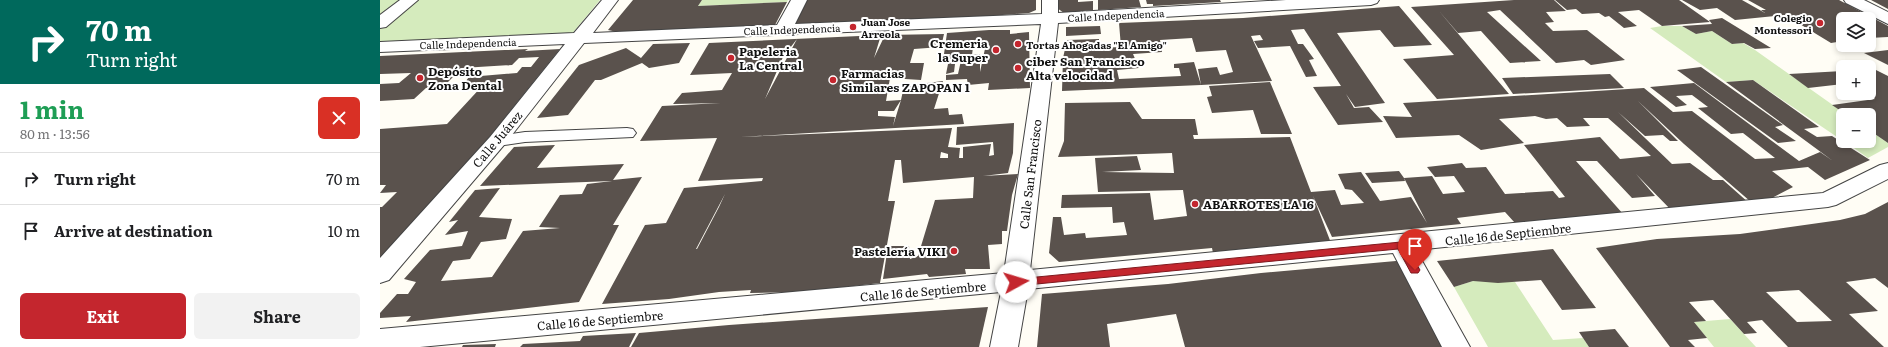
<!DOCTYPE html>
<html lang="en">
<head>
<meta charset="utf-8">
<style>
  :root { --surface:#fff; --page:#f2f2f2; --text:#202124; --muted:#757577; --line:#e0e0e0; --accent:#c4262e }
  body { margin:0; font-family:Literata,serif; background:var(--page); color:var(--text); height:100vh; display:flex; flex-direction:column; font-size:15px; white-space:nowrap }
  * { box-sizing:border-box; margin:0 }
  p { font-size:13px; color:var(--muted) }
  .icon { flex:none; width:22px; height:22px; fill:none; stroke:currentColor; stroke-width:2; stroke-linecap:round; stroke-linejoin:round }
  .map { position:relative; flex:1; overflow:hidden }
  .panel { display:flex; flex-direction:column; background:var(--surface); width:380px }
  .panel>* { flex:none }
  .top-card { background:#00695c; color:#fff; overflow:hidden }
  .fabs { position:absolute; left:1456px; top:12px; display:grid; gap:8px }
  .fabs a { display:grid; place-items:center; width:40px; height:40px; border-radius:6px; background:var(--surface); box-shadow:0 2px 6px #0003; font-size:20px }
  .pin { position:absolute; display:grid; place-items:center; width:34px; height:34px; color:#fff; margin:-41px -17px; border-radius:50% 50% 50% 0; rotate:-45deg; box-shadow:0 0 4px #0007 }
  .pin .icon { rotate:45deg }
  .me { position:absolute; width:44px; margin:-22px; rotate:84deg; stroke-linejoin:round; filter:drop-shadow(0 0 3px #0008) }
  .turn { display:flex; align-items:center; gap:14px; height:84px; padding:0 20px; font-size:18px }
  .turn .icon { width:52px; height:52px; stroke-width:2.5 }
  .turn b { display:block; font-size:28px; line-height:34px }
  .round { display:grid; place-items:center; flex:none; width:42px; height:42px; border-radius:6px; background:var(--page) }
  .head { display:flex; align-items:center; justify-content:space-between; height:68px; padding:0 20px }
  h1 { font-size:24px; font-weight:700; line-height:30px; color:#1e9e55 }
  .cta { display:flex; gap:8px; margin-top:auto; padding:8px 20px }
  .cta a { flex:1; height:46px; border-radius:6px; background:var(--accent); color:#fff; font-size:16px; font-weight:700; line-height:46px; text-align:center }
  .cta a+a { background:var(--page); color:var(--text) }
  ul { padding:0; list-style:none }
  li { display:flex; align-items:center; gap:12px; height:52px; padding:0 20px; border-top:1px solid var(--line) }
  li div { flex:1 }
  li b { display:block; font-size:15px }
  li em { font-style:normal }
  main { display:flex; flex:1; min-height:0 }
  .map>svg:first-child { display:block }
  .green { fill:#d5ebbd }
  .building { fill:#5a524d; fill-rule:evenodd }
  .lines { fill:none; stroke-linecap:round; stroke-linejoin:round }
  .service-casing { stroke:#444; stroke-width:2 }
  .pedestrian-casing { stroke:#444; stroke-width:2 }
  .minor-casing { stroke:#444; stroke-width:2 }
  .tertiary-casing { stroke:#444; stroke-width:2 }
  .service { fill:#fff; fill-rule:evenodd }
  .pedestrian { fill:#fff; fill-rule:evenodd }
  .minor { fill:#fff; fill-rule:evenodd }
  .tertiary { fill:#fff; fill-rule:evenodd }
  .route { fill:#c4262e; stroke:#7f191e }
  .poi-dot { fill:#c4262e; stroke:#fff; stroke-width:1.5 }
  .labels { text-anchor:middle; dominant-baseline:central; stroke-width:4; stroke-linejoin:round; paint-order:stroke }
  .far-street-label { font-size:10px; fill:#111; stroke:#fff }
  .far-poi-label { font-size:10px; font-weight:bold; fill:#111; stroke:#fff; text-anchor:start }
  .poi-label { font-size:12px; font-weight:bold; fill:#111; stroke:#fff; text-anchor:start }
  .street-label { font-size:12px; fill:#111; stroke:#fff }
</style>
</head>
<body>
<main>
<section class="panel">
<div class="top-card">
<div class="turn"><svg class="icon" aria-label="right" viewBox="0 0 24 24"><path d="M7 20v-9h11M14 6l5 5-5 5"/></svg><div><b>70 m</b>Turn right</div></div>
</div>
<div class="head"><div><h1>1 min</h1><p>80 m · 13:56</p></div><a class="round" style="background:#d93025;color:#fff"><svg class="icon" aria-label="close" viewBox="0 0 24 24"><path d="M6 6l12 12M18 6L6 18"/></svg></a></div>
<ul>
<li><svg class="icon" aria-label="right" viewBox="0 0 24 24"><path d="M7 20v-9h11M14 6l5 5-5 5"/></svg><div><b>Turn right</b></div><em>70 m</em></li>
<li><svg class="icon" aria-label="arrive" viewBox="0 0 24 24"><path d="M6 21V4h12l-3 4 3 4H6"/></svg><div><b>Arrive at destination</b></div><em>10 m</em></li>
</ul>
<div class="cta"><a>Exit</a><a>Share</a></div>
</section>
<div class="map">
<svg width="1508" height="347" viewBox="0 0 1508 347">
  <rect width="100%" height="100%" fill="#fffdf5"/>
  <g class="green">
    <path d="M0,0H220L191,35L0,43Z"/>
    <path d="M322,0H408L407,2L318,6Z"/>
    <path d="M1282,26H1302L1316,34L1332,31L1352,44L1363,43L1375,50L1467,115H1463V141L1373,80L1346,82L1270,28Z"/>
    <path d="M1489,130L1508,143V147L1488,158L1464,141H1489Z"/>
    <path d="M1093,281L1135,282L1173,340L1203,338L1209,347H1108L1074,287Z"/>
    <path d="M1350,319L1376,347H1334L1314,322Z"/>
  </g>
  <g class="building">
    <path d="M253,0H322L318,6L407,2L395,25L315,28L277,32H237L228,30Z"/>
    <path d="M421,0H656V10L649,13L610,16L407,26Z"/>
    <path d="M677,0H698V2L713,1V10L684,13L677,8Z"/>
    <path d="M718,0H759L761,7L718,10Z"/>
    <path d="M766,0H840L841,2L773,6V4H767Z"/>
    <path d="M1134,0H1174L1186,11L1166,12L1174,22L1165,23L1173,31L1207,30L1245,60L1211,65L1204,60L1176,63L1120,10L1107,12L1161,61L1130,63L1101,31L1078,33L1059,11L1129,94L1057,99L1023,59L1074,55L1031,7Z"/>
    <path d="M1175,0H1299L1330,22L1282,26L1259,10L1238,12L1257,26L1244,28L1229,16L1225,17L1219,13L1202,14L1196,9L1187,10Z"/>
    <path d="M1302,0H1362L1385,13L1381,10H1386L1368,0H1459L1508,26V37L1489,38V19H1463V41L1451,43L1405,15L1355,20L1337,8L1320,10Z"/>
    <path d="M1491,0H1508V9Z"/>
    <path d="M1019,6L1052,45L1014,47L1000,30L957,33L1005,103L975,107L966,94L974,108L989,107L1003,122L958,125L933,87L961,86L924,29L911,30L918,44H923L934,59L929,60L937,76L926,77L910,46L878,48L874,41L883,40L880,35L871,36L892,81L821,85L818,69L837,67L840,75L853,72L846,50L816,52L812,38L780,40L782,52L753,54L759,68L737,70L739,79L801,76L799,68H794V64L814,62L821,85L682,91L683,58L687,40L719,39V48L741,47L739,23L863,18Z"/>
    <path d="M1342,18L1391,48L1375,49L1364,43L1352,44L1332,31L1316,34L1302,26L1332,24L1329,20Z"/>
    <path d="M720,26L721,34L686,36V27Z"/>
    <path d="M609,30H630V34L649,32L650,88L608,90L609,83L588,85L587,79L566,80V75L578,74L582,56H576L574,72L566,74L570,54H564L567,33ZM606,44L600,72V54L592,55L593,47L589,45Z"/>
    <path d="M564,34L561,47L534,49L530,63H544L541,80L510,78L506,101L521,100L524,86L563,81L554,109L568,108L569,115L582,114L584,124L360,137L572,128L568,147L580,148L579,158H583V147L611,144L609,156L614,155L613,142L576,145L577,127L634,123L633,153L628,173L603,176L638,174L632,195L627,231H622V244L608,245L610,269H585L586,274L549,277L547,274L503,279L508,246H529L530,259L538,256L555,200L593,198L594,177L523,183L521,160H515L508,201H515L500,283L422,292L370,293L371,290L339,292L289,299L222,304L265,225L286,223L304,188L382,181L383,178L318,181L337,138L260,141L282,106L341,103L293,104L302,93L342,90L352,73L310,75L329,43L501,35L494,58L505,35ZM417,39L385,99L403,57ZM521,100L513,126L515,117L498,116V111H514ZM561,152L568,154V158H560ZM345,194L339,207L317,249H316Z"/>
    <path d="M310,43L299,63L269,68L262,63L221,80H215L188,115L157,118L199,65L246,48L261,58L273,44Z"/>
    <path d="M148,49L145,51L180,49L95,155L0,263V207H2L17,192L0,193L6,185H0V129L67,124L104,84L82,86L89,77L137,73L142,67H151L159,57L139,58L132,65L82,68L64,86L46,88L34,99L0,101V84L19,83L31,73L0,74V56Z"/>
    <path d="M1508,50V65L1484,53Z"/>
    <path d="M1321,67L1403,125L1395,127L1416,141L1398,143L1297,70Z"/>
    <path d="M1489,69H1494L1508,76V143L1489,130V115H1467L1452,105L1495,99L1486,93H1489Z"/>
    <path d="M1463,71V84L1428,88L1409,74Z"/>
    <path d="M1230,74L1244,88L1133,94L1122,78Z"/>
    <path d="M1373,80L1439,127L1424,129L1437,137L1452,136L1490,160L1445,180L1428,167L1392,171L1413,187L1388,200L1371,202L1304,144L1258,101L1298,141H1290L1283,135L1265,136L1238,112L1292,164L1310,163L1333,180H1343L1369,203L1294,213L1256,174L1275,196L1252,198L1217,161H1196L1244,215L1135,223L1125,212L1077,218L1081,224L952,237L933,196L951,243L833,253L832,248L679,262L669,253L673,217H681L684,235L705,233L706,238L747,235L744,222L733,223L732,207L681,208L682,195L770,193L774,220L807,216L803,190L718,192L715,158L757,156L761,170L722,172L794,173L792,153L678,157L684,141L685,103L750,102L762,119H815L818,135H813L814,139L910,137L931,192L955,190L961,205L984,203L972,190L965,189L958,174L981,172L1000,201L1031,197L1047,223L1024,178L1025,181L992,183L985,173L1019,171L1024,178L1052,176L1063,194L1085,192L1074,176L1055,177L1047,167L1082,163L1086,168L1106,167L1125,194L1173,191L1179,198L1185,197L1144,145L1220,137L1240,159L1271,156L1228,118H1203L1210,126L1187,127L1177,118L1166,119L1155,116L1119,119L1144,143L1101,150L1079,135L1016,138L1003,116L1032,117L1023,103L1264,88L1293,112L1312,111L1375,159L1395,158L1363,133L1351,134L1318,108L1328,107L1312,95L1296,96L1307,105L1296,107L1270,87L1314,83L1419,161L1440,152L1453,161L1346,82Z"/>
    <path d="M890,82L912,134H881L873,110L832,113L827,97L832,96L829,86Z"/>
    <path d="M175,145L157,168L244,164L233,180L262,177L233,225H239L199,302L26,322L31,316L0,318V313L17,294H28L36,282L24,279L50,250L82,246L88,231L65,235L78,220L69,222L95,190L120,188L99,217L132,219L126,239L101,242L90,259L73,261L61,281L112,277L143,231L180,228L159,227L180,195L202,194L207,184L232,181L100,186L134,147Z"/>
    <path d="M1508,202V288L1495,278L1466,282L1498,311L1469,314L1504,347H1408L1382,320L1367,322L1377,333L1364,334L1333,300L1309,302L1326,321L1314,322L1327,338L1308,340L1315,347H1290L1216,248L1277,239L1360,234L1460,220L1485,214ZM1419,290L1452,321L1417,322L1386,292Z"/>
    <path d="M1173,249L1216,308L1182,310L1161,280L1118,283L1093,281L1074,287L1057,261Z"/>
    <path d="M1027,260L1074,347H805L796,314L727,324L730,347H657L662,294L788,284L881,273Z"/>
    <path d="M608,307L599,347H251L259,333L349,325Z"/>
    <path d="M1235,329L1249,347H1209L1199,332Z"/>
    <path d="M256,333L249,347H140L143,344L200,341L203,336Z"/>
    <path d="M116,344L115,347H82L83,345Z"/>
  </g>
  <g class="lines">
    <defs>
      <path id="service" d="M247,128L253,129L256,133L253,137L145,142L117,146L111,145L108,141L111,137L145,132Z"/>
      <path id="pedestrian" d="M20,0H38L6,27L0,28V15Z"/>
      <path id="minor" d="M222,0H238L213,33L397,25L411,0H427L415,24L662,14V0H678V13L906,0H999L997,3L991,5L678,23L650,270L1443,193L1500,165L1508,163V179L1456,205L1448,207L1036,250L1090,347H1062L1013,253L648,289L638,347H610L621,292L40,347H0V329L624,273L661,24L204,43L124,145L9,280L0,283V258L110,137L185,44L0,52V42L194,33Z"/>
      <path id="tertiary" d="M1464,0H1484L1508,12V24L1466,3Z"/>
    </defs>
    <use href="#service" class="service-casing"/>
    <use href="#pedestrian" class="pedestrian-casing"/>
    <use href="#minor" class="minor-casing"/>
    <use href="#tertiary" class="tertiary-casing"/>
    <use href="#service" class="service"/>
    <use href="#pedestrian" class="pedestrian"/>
    <use href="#minor" class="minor"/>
    <use href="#tertiary" class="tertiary"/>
  </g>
  <path class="route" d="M1021,242L1024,243L1040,270L1038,273H1031L1018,249L636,286L631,282L636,279Z"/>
  <g class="poi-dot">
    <circle cx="1440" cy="23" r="4"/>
    <circle cx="473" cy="27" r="4"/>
    <circle cx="638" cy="44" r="4"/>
    <circle cx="616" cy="50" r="4"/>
    <circle cx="351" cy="58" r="4"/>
    <circle cx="638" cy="68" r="4"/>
    <circle cx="40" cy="78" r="4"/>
    <circle cx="453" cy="80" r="4"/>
    <circle cx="815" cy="204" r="4"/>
    <circle cx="574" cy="251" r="4"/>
  </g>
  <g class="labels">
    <g class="far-street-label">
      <text transform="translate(736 15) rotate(-3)">Calle Independencia</text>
      <text transform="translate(412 29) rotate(-2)">Calle Independencia</text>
      <text transform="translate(88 43) rotate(-2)">Calle Independencia</text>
    </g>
    <g class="far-poi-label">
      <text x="1432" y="17" text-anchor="end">Colegio<tspan x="1432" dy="12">Montessori</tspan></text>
      <text x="481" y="21">Juan Jose<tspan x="481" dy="12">Arreola</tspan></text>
      <text x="646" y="44">Tortas Ahogadas "El Amigo"</text>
    </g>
    <g class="poi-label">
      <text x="608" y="43" text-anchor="end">Cremeria<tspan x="608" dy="14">la Super</tspan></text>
      <text x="359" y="51">Papeleria<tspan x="359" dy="14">La Central</tspan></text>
      <text x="646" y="61">ciber San Francisco<tspan x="646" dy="14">Alta velocidad</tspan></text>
      <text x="48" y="71">Depósito<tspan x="48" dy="14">Zona Dental</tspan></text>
      <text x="461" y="73">Farmacias<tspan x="461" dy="14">Similares ZAPOPAN 1</tspan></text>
      <text x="823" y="204">ABARROTES LA 16</text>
      <text x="566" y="251" text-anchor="end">Pastelería VIKI</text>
    </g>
    <g class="street-label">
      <text transform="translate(117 139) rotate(-50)">Calle Juárez</text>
      <text transform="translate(650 174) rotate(-83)">Calle San Francisco</text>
      <text transform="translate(1128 234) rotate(-6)">Calle 16 de Septiembre</text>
      <text transform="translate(543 291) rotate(-5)">Calle 16 de Septiembre</text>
      <text transform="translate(220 320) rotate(-5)">Calle 16 de Septiembre</text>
    </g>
  </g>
</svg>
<div class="fabs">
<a><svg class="icon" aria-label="layers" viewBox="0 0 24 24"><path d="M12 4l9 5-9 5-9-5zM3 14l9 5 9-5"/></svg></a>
<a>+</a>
<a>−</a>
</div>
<div class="pin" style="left:1035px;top:270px;background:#d93025"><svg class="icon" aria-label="arrive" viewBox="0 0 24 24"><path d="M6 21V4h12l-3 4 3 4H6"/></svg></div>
<svg class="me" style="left:636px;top:282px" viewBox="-20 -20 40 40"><circle r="19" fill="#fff"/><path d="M0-13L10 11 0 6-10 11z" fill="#c4262e"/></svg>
</div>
</main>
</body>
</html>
